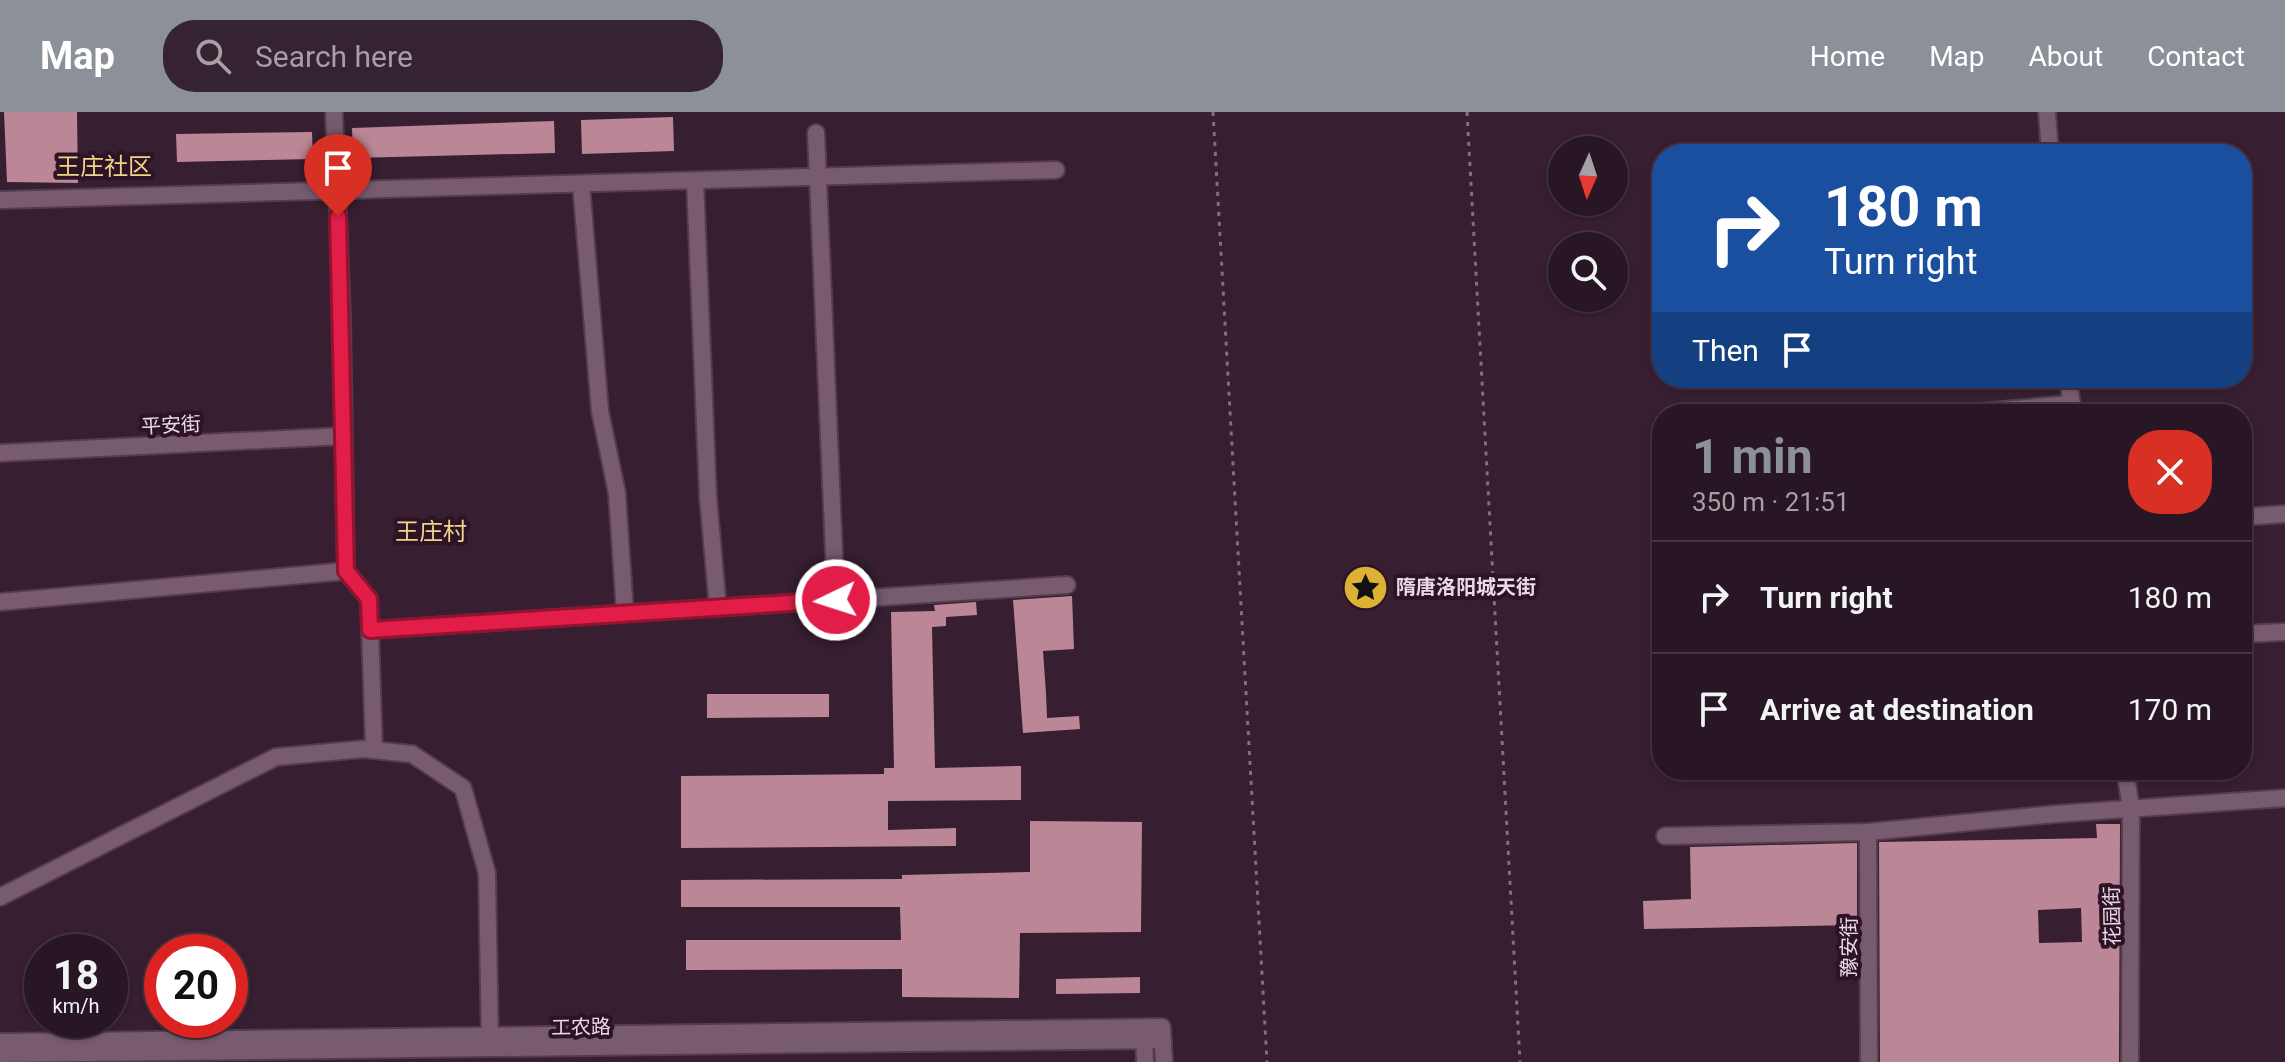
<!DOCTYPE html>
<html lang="en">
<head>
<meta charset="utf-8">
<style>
  :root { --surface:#291624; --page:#352331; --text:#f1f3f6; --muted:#a59fa6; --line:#453541; --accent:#8c9099 }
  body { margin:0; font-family:Roboto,"Noto Sans SC",sans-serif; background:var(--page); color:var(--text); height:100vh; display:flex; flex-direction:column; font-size:30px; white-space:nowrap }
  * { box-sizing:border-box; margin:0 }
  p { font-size:26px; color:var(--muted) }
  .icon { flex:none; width:44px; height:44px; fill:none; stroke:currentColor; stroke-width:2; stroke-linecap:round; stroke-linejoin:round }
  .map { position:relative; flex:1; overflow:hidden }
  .drawer { position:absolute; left:1652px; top:292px; width:600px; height:376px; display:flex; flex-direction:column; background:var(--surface); border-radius:32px; box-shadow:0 2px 6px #0004,0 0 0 2px var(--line) }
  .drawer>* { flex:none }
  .guide { position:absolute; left:1652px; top:32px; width:600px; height:244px; border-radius:32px; box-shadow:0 2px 6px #0004,0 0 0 2px var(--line); background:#1a4fa0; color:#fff; overflow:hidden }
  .needle { width:52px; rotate:183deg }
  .tools { position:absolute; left:1548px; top:24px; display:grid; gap:16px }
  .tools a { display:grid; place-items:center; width:80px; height:80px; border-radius:50%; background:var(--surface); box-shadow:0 2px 6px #0004,0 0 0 2px var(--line); font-size:40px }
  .speed { position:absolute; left:24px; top:822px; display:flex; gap:16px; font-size:40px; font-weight:700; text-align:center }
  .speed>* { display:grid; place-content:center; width:104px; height:104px; border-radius:50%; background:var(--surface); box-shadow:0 2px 6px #0004,0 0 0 2px var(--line); line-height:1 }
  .speed small { font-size:20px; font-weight:400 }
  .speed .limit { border:12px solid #d22; background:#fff; color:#111 }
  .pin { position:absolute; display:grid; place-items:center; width:68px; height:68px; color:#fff; margin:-82px -34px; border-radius:50% 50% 50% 0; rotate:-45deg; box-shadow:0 0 8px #0007 }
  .pin .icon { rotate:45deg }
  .me { position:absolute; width:88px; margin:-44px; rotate:266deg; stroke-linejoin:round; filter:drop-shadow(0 0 6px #0008) }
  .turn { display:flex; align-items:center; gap:28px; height:168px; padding:0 40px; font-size:36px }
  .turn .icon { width:104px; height:104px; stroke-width:2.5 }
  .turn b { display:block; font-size:56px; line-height:68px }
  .then { display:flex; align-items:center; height:76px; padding:0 40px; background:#0003; gap:16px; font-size:30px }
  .round { display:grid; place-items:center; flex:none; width:84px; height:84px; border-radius:32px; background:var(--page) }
  .summary { display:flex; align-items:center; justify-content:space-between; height:136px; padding:0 40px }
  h1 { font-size:48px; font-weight:700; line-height:60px; color:var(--accent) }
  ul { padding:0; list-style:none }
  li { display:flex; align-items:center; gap:24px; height:112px; padding:0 40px; border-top:2px solid var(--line) }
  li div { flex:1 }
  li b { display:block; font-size:30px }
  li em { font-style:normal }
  header { display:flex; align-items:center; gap:48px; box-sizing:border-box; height:112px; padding:0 40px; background:var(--accent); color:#fff }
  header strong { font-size:38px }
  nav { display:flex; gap:44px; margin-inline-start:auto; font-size:28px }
  .search { width:560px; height:72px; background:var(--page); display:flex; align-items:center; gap:20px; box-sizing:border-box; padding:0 28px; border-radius:32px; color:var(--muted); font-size:30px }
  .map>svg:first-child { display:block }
  .building { fill:#bb8796; fill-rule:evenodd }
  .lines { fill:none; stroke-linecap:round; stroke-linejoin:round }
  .minor-casing { stroke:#523d4d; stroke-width:20 }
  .path { stroke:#856f7f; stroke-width:3; stroke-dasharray:4 6; stroke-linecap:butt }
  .minor { stroke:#795b70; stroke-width:16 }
  .route-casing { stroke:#92132f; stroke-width:20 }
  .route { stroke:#e11d48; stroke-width:14 }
  .labels { text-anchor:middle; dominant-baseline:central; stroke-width:8; stroke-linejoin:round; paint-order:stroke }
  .street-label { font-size:20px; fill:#ead8e4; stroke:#2c1426 }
  .poi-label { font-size:20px; font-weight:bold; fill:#ead8e4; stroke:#2c1426; text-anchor:start }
  .quarter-label { font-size:24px; fill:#f1d387; stroke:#2c1426 }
</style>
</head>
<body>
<header>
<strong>Map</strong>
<div class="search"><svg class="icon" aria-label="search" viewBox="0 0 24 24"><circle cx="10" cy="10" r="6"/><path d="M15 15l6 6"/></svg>Search here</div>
<nav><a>Home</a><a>Map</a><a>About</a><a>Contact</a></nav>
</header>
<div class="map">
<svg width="2285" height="950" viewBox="0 0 2285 950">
  <rect width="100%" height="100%" fill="#371e30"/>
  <g class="building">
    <path d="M4,0H77L78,71L7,70Z"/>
    <path d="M673,5L674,39L582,42L581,8Z"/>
    <path d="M554,9L555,41L353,46L352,16Z"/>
    <path d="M312,20L313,47L177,50L176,22Z"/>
    <path d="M1072,484L1074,537L1043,539L1046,581L1047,606L1079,604L1080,617L1023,621L1013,488Z"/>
    <path d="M976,490L977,503L946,505V514L932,515L935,656L1021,654V688L888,689V718L956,716V734L681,736V664L884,662V656H894L891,500L935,499L934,493Z"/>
    <path d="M707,582H829V605L707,606Z"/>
    <path d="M1030,709L1142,710L1141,820L1020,821L1019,886L902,885V857L686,858V828H901L900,795H681V768L902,767V763L1030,760Z"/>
    <path d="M2096,712H2120L2119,950H1880L1879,730L2097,726ZM2081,796L2082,830L2039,831L2038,798Z"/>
    <path d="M1857,731V813L1644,817L1643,789L1691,787L1690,735Z"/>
    <path d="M1140,865V881L1056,882V867Z"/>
  </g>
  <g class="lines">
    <defs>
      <g id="minor">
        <path d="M334,0L342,207L346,459L369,487L374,638"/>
        <path d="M2047,0L2050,42"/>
        <path d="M816,21L836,488"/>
        <path d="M695,69L708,385L718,496"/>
        <path d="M581,72L600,299L617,381L625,501"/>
        <path d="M0,88L1056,58"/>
        <path d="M2068,266L2073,300"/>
        <path d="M1954,302L2072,292"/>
        <path d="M0,341L344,324"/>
        <path d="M2242,405L2285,402"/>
        <path d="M0,490L346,459"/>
        <path d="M370,518L1067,473"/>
        <path d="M2242,522L2285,520"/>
        <path d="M2125,658L2131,696L2130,950"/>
        <path d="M1868,720L1869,950"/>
        <path d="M1665,724L1868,720L2055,702L2285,686"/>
        <path d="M0,785L276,645L363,637L412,642L463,676L487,761L490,934"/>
        <path d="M1144,920L1145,950"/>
        <path d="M0,930L1162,915L1164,950"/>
        <path d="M0,942L1163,928"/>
      </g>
    </defs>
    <use href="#minor" class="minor-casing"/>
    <g class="path">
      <path d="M1213,0L1267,950"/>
      <path d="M1467,0L1520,950"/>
    </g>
    <use href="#minor" class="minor"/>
  </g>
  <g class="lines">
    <defs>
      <path id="route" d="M338,104L346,459L369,487L370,518L836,488"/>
    </defs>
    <use href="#route" class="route-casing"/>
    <use href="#route" class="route"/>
  </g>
  <defs>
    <symbol id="sight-disc" viewBox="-11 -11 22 22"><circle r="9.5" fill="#ddb133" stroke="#2c1426"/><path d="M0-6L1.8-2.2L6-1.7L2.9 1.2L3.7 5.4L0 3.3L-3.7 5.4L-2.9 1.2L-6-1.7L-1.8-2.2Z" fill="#111"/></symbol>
  </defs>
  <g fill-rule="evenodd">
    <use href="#sight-disc" x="1340" y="450" width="51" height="51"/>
  </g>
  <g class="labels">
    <g class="street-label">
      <text transform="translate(171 313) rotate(-3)">平安街</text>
      <text transform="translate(2112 804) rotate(-91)">花园街</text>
      <text transform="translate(1849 835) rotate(-90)">豫安街</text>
      <text transform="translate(581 915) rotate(-1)">工农路</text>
    </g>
    <g class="poi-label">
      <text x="1396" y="475">隋唐洛阳城天街</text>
    </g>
    <g class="quarter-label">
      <text x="104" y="55">王庄社区</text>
      <text x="431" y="420">王庄村</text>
    </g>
  </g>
</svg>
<div class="tools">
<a><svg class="needle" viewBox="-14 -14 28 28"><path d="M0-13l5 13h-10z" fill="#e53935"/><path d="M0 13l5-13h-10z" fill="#a59fa6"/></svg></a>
<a><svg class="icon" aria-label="search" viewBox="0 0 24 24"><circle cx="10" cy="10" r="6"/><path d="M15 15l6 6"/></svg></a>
</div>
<div class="speed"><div>18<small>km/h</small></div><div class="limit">20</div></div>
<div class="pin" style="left:338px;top:104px;background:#d93025"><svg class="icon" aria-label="arrive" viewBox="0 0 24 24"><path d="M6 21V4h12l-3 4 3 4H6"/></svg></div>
<svg class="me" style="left:836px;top:488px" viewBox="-20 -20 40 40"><circle r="17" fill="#e11d48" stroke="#fff" stroke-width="3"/><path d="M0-11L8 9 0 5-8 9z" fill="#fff"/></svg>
<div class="guide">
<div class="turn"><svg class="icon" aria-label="right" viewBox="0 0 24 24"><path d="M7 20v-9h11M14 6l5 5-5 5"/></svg><div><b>180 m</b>Turn right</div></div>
<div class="then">Then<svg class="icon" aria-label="arrive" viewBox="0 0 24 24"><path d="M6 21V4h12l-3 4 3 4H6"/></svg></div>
</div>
<section class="drawer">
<div class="summary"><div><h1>1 min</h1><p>350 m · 21:51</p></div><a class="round" style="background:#d93025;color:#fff"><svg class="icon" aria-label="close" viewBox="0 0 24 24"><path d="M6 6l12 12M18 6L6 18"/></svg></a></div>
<ul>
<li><svg class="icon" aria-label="right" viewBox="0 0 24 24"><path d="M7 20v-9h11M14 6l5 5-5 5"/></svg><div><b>Turn right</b></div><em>180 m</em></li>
<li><svg class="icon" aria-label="arrive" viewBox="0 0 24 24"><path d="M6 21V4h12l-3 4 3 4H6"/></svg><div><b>Arrive at destination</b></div><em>170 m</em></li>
</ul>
</section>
</div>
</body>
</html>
